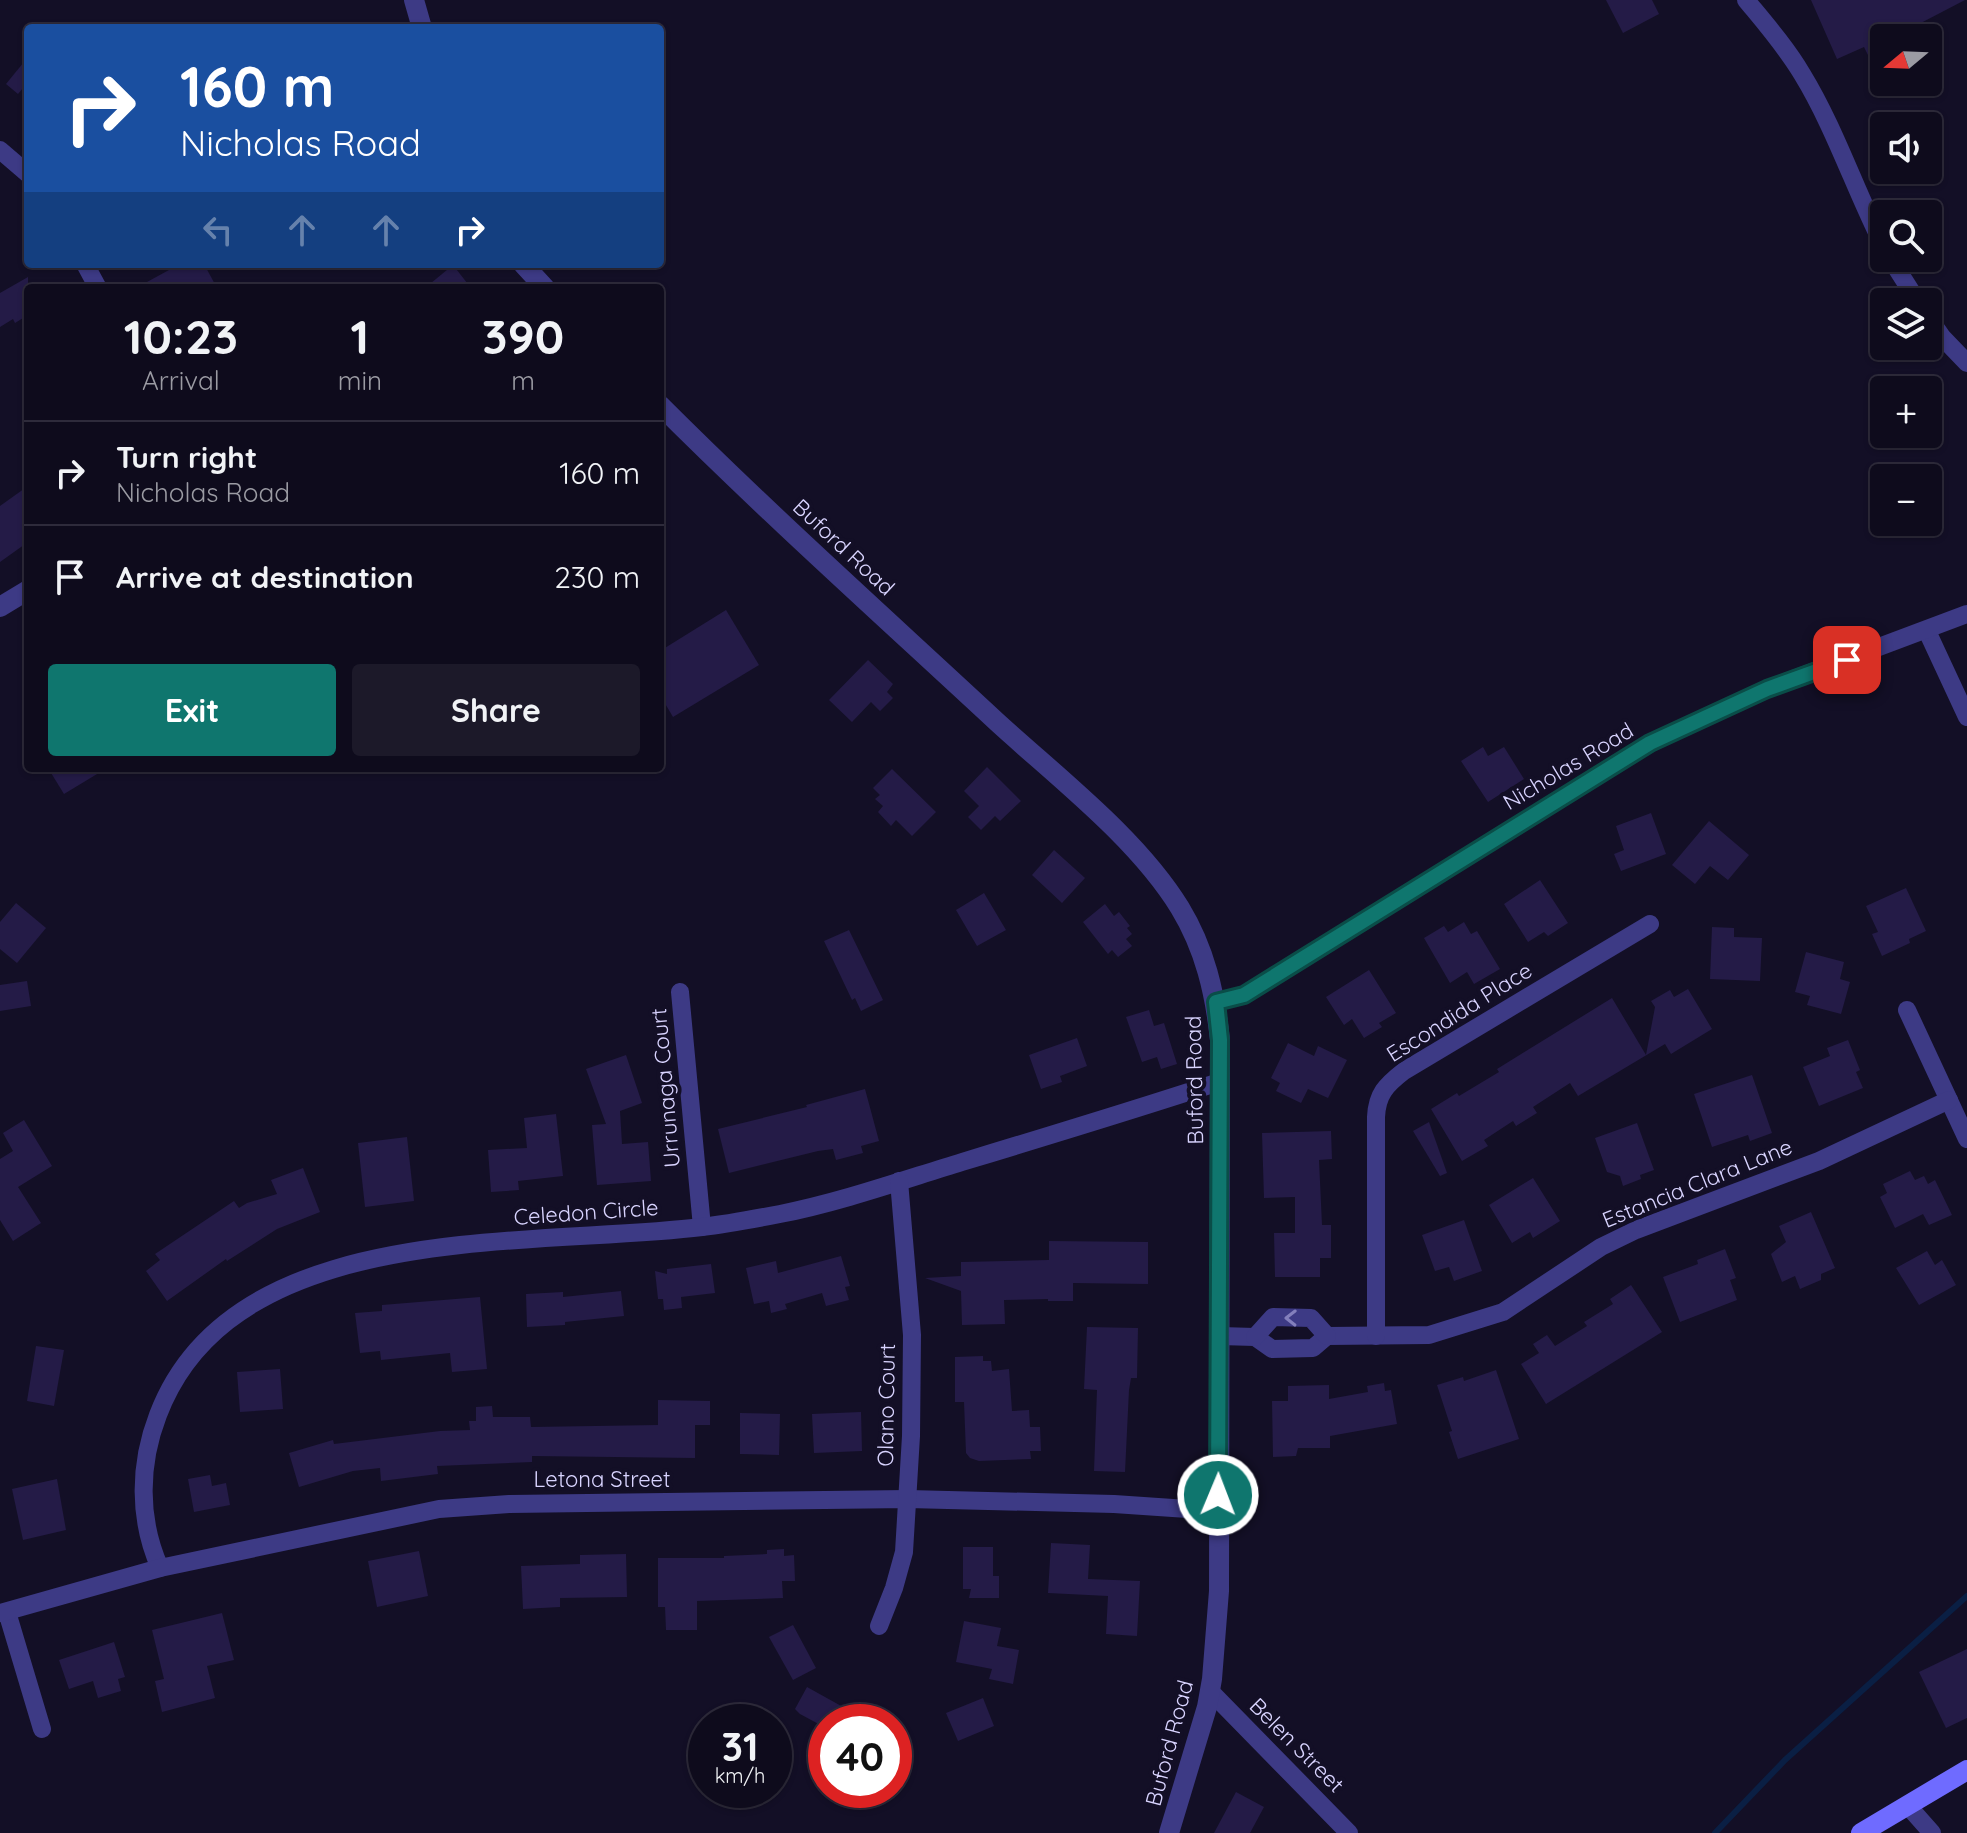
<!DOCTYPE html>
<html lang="en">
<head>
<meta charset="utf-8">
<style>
  :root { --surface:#0e0b1c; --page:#1c1929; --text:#f1f3f6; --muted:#9b9ba3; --line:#2e2b3b; --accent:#0f766e }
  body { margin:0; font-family:Quicksand,sans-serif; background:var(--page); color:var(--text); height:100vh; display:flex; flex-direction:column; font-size:30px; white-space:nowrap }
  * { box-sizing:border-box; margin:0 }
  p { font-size:26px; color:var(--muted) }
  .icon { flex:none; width:44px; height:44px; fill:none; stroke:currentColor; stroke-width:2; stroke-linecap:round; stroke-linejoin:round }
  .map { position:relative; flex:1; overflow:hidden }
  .side { position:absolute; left:24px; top:284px; width:640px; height:488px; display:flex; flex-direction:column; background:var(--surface); border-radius:8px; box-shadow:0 2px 6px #0004,0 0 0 2px var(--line) }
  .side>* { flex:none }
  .banner { position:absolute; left:24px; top:24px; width:640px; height:244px; border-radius:8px; box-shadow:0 2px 6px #0004,0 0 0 2px var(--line); background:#1a4fa0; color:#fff; overflow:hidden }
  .needle { width:52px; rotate:251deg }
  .buttons { position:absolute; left:1870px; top:24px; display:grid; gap:16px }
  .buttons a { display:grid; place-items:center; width:72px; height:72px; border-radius:8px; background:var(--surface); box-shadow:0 2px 6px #0004,0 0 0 2px var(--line); font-size:40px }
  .speed { position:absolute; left:688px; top:1704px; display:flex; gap:16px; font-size:40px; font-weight:700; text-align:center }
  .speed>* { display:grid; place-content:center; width:104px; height:104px; border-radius:50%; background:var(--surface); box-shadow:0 2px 6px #0004,0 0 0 2px var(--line); line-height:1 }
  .speed small { font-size:20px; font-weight:400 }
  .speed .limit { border:12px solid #d22; background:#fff; color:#111 }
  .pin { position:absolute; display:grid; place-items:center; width:68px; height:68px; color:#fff; margin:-34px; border-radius:16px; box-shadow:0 4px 12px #0006 }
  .me { position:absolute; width:88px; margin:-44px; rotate:1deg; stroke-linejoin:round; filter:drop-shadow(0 0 6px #0008) }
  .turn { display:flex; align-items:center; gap:28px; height:168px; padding:0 24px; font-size:36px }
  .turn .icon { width:104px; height:104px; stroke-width:2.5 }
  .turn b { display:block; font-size:56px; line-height:68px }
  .lanes { display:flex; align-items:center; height:76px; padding:0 24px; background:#0003; justify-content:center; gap:40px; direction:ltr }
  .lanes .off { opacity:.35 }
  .eta { display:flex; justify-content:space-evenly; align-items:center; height:136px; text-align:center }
  .eta b { font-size:48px; font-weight:700; line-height:56px }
  .action { display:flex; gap:16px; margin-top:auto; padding:16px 24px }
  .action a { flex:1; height:92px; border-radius:8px; background:var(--accent); color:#fff; font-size:32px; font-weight:700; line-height:92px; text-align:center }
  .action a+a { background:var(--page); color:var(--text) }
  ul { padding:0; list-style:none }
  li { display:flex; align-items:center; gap:24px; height:104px; padding:0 24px; border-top:2px solid var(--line) }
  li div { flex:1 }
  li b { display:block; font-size:30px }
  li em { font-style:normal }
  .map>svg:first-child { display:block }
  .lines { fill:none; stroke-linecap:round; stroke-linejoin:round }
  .stream { stroke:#0a1f44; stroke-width:6 }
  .building { fill:#241b47 }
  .minor { stroke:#3d3a85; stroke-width:18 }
  .tertiary { stroke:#3d3a85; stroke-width:20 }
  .secondary { stroke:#6f6bff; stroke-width:20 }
  .oneway { stroke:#837fbc }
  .route-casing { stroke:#0a4d48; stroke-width:20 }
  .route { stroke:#0f766e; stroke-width:14 }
  .labels { text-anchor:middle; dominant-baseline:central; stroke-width:8; stroke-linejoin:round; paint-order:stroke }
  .street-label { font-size:22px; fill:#d9d4ff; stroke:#130f26 }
</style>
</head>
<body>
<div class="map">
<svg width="1967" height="1833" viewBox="0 0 1967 1833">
  <rect width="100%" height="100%" fill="#130f26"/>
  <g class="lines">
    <path class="stream" d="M1715,1833L1785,1760L1967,1596"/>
  </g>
  <g class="building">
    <path d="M1606,0H1652L1659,14L1623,33Z"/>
    <path d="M1811,0H1965L1892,38H1884L1881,44L1884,50L1869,57L1864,47L1837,59Z"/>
    <path d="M28,57V82L18,94L6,84Z"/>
    <path d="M180,264H204L217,288H136Z"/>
    <path d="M453,265L471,288H425Z"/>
    <path d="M28,277V315L15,323L13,319L0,327V293Z"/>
    <path d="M28,486V542L0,562V506Z"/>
    <path d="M726,610L759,665L673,717L660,695V651Z"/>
    <path d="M868,660L893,684L887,692L893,698L880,711L871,702L852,722L829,700Z"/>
    <path d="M1483,747L1488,756L1504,747L1524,779L1488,802L1461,761Z"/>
    <path d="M987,767L1021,801L1000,821L995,816L981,830L968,817L979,806L964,791Z"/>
    <path d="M48,768H107L64,794Z"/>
    <path d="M892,769L936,812L912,836L896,820L891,826L878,812L883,806L875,799L880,795L873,788Z"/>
    <path d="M1651,813L1666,854L1621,871L1614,854L1624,850L1616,826Z"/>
    <path d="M1709,821L1749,855L1728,880L1710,866L1695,884L1672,865Z"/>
    <path d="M1054,850L1085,878L1062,903L1032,875Z"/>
    <path d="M1540,880L1568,923L1548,936L1544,932L1528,942L1504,904Z"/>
    <path d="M1906,888L1926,931L1909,939L1910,943L1882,956L1872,934L1878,932L1866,906Z"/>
    <path d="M984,893L1006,930L977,946L956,910Z"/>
    <path d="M16,903L46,928L17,963L0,949V922Z"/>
    <path d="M1105,904L1114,916L1119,912L1130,926L1127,928L1132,934L1126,939L1132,946L1118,957L1112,950L1108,954L1083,922Z"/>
    <path d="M1464,922L1471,934L1477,931L1500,969L1474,984L1467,972L1450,983L1424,938L1444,926L1448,932Z"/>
    <path d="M1712,927L1734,928V937L1762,938L1760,981L1710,979Z"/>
    <path d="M849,930L883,1000L861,1011L855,998L852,1000L824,941Z"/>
    <path d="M1806,952L1844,962L1840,979L1850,982L1841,1014L1807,1005L1810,996L1795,992Z"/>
    <path d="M1369,970L1396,1013L1379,1023L1382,1027L1364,1038L1352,1019L1344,1025L1326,997Z"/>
    <path d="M27,981L31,1006L0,1011V985Z"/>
    <path d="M1688,989L1712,1029L1671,1054L1665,1044L1578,1096L1570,1083L1533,1107L1537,1113L1516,1126L1513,1121L1484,1140L1488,1146L1462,1161L1431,1109L1457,1093L1459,1096L1499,1072L1497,1069L1612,998L1646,1055L1655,1007L1651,1001L1670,990L1674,997Z"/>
    <path d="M1149,1010L1154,1026L1164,1023L1177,1064L1161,1069L1157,1057L1142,1062L1126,1017Z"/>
    <path d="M1077,1038L1087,1066L1060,1076L1062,1082L1041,1089L1029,1055Z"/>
    <path d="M1848,1040L1860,1070L1856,1072L1863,1088L1819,1106L1803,1067L1830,1056L1827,1048Z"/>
    <path d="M1288,1043L1314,1056L1318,1046L1347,1060L1328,1098L1308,1089L1301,1103L1276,1091L1280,1083L1271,1078Z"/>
    <path d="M626,1055L642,1103L620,1111L622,1144L648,1142L651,1181L597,1185L592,1125L606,1124L586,1069Z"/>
    <path d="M1752,1075L1772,1133L1750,1141L1748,1135L1712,1147L1694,1094Z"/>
    <path d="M865,1089L879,1141L861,1146L863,1153L836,1160L833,1149L818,1151L729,1173L718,1129L807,1107L806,1105Z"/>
    <path d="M556,1114L563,1176L518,1181L519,1190L491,1192L488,1150L527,1148L524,1118Z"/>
    <path d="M24,1120L52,1166L18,1187L41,1223L13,1241L0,1220V1159L13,1151L3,1133Z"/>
    <path d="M1429,1122L1447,1173L1440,1176L1413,1131Z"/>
    <path d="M1637,1123L1654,1170L1640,1175L1641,1179L1623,1186L1620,1176L1607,1172L1595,1138Z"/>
    <path d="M1331,1131L1332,1159L1319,1160L1322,1225H1331V1258H1320V1277H1275L1274,1233H1295V1197L1264,1198L1262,1133Z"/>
    <path d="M407,1137L414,1201L365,1207L358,1143Z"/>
    <path d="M303,1168L320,1212L277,1229L227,1261L226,1259L167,1301L146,1271L160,1260L155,1254L234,1201L239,1208L247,1203L277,1194L271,1180Z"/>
    <path d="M1910,1171L1915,1180L1924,1176L1928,1184L1935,1180L1952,1215L1929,1225L1923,1214L1895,1228L1880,1197L1887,1193L1883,1184Z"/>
    <path d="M1533,1178L1560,1221L1533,1238L1530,1232L1512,1243L1489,1205Z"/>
    <path d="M1811,1212L1835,1268L1821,1274V1280L1800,1289L1795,1276L1782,1282L1771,1254L1786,1242L1779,1226Z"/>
    <path d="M1464,1220L1482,1271L1454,1281L1449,1267L1435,1271L1422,1235Z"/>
    <path d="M1049,1241L1148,1242V1284L1073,1283V1301H1048V1299L1004,1300L1005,1324L962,1325L961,1291L925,1278L961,1276V1262L1049,1260Z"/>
    <path d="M1725,1249L1736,1278L1730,1280L1737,1300L1680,1322L1663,1277L1698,1264L1697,1260Z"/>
    <path d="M1927,1251L1935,1265L1942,1260L1956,1285L1919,1305L1896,1268Z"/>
    <path d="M841,1256L850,1286L845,1287L849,1300L826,1306L822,1293L785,1304L787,1309L771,1313L769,1301L754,1304L746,1268L776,1261L778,1273Z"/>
    <path d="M711,1264L715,1293L681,1297L682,1308L664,1310L663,1299H658L655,1271L667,1274V1269Z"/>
    <path d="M1631,1285L1662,1332L1546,1404L1521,1364L1539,1353L1533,1344L1547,1335L1555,1346L1587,1326L1584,1322L1613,1304L1610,1299Z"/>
    <path d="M621,1291L624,1316L565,1322V1325L527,1327L526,1294L563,1292V1297Z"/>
    <path d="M480,1297L487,1369L452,1372L450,1353L381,1360L380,1351L360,1353L355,1313L382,1311V1305Z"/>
    <path d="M1087,1327L1138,1328L1137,1378H1131L1129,1390L1125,1472L1094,1471L1097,1390L1084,1389Z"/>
    <path d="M36,1346L64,1350L54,1406L27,1401Z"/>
    <path d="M983,1356V1361H991L992,1371L1009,1369L1012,1411L1029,1410L1030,1427H1040L1041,1451H1030L1031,1459L979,1461L970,1458L966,1453L964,1402H955V1357Z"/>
    <path d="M280,1369L283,1409L240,1412L237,1372Z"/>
    <path d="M1496,1370L1519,1439L1458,1459L1449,1432L1452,1431L1437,1385L1463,1377L1464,1381Z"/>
    <path d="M1384,1383L1385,1391L1391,1390L1397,1424L1330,1436V1448H1298L1296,1456L1273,1457L1272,1401H1288V1386L1329,1385V1399L1368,1392L1367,1386Z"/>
    <path d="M658,1400L710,1401V1425H695V1458L532,1456V1462L437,1466L438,1474L381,1481L380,1468L353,1471L299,1487L289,1453L333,1440L334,1444L440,1431L470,1430L469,1421H476V1407L492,1406L493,1417H530L531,1427L658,1425Z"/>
    <path d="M861,1412L862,1451L814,1453L812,1414Z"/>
    <path d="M740,1413L780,1414L779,1455L740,1454Z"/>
    <path d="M210,1475L212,1486L226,1483L230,1505L194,1512L188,1479Z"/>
    <path d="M57,1479L66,1530L23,1540L12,1489Z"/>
    <path d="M1051,1543L1090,1545L1088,1579L1140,1581L1137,1636L1106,1634L1108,1596L1048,1593Z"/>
    <path d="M963,1547H993V1576H999V1598H969L971,1589H963Z"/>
    <path d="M784,1549V1556L794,1555L795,1581H782L783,1598L697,1601V1630H666L665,1607H658V1558H724V1556L767,1554V1550Z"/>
    <path d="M419,1551L428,1596L377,1607L368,1561Z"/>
    <path d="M626,1554L627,1597L560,1598V1607L523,1609L521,1566L580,1564V1555Z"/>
    <path d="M222,1613L234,1660L207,1666L215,1698L162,1712L155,1681L164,1679L152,1630Z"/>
    <path d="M964,1621L1001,1628L997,1646L1019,1650L1013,1684L989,1679L992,1669L956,1662Z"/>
    <path d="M793,1625L816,1668L793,1680L769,1637Z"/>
    <path d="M114,1642L125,1677L118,1679L121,1691L98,1698L93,1681L69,1689L59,1660Z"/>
    <path d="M1967,1649V1718L1946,1728L1919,1672Z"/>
    <path d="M807,1687L870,1722H826V1728L800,1714L795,1709Z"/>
    <path d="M983,1698L994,1726L958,1741L946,1713Z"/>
    <path d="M1236,1792L1264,1807L1250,1833H1214Z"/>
  </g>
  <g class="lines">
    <g class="minor">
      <path d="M1746,0C1765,23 1786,47 1802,74C1835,128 1855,190 1884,247"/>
      <path d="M0,150L28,174"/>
      <path d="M1890,258L1918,302"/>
      <path d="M85,264L98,288"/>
      <path d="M1928,317L1942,337L1967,363"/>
      <path d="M1927,631L1967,717"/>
      <path d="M680,992L702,1227"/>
      <path d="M1216,1002L1244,995L1650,743L1767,689L1967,614"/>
      <path d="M1907,1010L1967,1139"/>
      <path d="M1220,1336L1255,1337L1272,1349L1313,1348L1327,1336L1429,1335L1503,1312L1601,1247L1636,1230L1819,1161L1949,1100"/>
      <path d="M1376,1336V1117C1377,1094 1386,1085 1404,1071L1650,924"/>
      <path d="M1255,1337L1273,1317L1311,1318L1327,1336"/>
      <path d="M160,1568C138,1519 139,1464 158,1415C233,1217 532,1248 702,1227C728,1224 754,1219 780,1214C841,1202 903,1180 962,1162C1048,1136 1134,1110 1219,1082"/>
      <path d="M7,1612L42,1729"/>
      <path d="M0,1613L160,1568L439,1509L509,1504L908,1499L1114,1504L1217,1511"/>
      <path d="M879,1626L894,1588L904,1552L911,1436L912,1335L899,1181"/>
      <path d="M1210,1691L1349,1833"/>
      <path d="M1909,1807L1932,1833"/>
    </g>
    <g class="tertiary">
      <path d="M414,0L422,28"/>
      <path d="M523,264L545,288"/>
      <path d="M660,405C769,514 884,617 997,722C1057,777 1137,838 1180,908C1205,949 1215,993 1220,1040L1219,1591L1212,1679L1207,1707L1169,1833"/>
      <path d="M0,607L28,590"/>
    </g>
    <path class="secondary" d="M1861,1833L1967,1770"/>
  </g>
  <defs><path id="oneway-chevron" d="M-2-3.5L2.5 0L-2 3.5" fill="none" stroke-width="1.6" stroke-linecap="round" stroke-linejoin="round" transform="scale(2)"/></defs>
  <use class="oneway" href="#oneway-chevron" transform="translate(1291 1318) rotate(-179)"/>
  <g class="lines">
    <defs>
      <path id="route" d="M1218,1495L1220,1040L1216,1002L1244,995L1650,743L1767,689L1847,660"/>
    </defs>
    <use href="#route" class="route-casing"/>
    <use href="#route" class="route"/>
  </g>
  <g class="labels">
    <g class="street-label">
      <text transform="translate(844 547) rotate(43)">Buford Road</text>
      <text transform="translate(1568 766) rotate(-31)">Nicholas Road</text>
      <text transform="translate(1459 1012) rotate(-32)">Escondida Place</text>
      <text transform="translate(1194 1080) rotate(-91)">Buford Road</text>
      <text transform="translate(665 1088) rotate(-95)">Urrunaga Court</text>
      <text transform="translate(1697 1183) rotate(-22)">Estancia Clara Lane</text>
      <text transform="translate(586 1212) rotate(-4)">Celedon Circle</text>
      <text transform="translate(886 1405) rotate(-89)">Olano Court</text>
      <text x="602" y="1479">Letona Street</text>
      <text transform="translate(1169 1743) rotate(-75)">Buford Road</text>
      <text transform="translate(1297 1745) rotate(45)">Belen Street</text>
    </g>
  </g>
</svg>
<div class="buttons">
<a><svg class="needle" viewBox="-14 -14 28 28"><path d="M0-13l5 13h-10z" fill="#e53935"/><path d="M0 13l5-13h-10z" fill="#9b9ba3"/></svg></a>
<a><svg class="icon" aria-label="sound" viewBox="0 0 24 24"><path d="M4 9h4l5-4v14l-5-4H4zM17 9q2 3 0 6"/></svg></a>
<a><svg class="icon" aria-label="search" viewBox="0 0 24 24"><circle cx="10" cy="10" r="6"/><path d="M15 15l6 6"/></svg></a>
<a><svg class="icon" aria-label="layers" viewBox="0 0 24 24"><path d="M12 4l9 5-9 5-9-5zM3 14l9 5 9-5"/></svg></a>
<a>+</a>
<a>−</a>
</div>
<div class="speed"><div>31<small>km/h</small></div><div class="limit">40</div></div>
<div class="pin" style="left:1847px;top:660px;background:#d93025"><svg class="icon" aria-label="arrive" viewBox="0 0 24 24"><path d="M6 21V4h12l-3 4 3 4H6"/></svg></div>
<svg class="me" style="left:1218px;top:1495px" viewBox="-20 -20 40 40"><circle r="17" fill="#0f766e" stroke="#fff" stroke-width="3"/><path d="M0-11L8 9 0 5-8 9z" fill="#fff"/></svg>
<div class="banner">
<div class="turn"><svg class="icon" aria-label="right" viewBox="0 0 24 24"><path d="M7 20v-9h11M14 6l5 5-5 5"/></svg><div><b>160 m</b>Nicholas Road</div></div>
<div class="lanes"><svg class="icon off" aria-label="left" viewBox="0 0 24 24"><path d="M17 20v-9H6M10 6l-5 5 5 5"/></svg><svg class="icon off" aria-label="ahead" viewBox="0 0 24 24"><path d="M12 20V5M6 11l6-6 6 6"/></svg><svg class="icon off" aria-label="ahead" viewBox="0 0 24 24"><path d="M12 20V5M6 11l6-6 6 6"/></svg><svg class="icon" aria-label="right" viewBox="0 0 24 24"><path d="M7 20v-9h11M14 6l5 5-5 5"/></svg></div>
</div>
<section class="side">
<div class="eta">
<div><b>10:23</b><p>Arrival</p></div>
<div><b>1</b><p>min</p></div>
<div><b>390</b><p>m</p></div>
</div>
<ul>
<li><svg class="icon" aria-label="right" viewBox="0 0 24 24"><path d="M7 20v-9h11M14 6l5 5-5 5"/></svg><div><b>Turn right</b><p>Nicholas Road</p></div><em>160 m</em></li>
<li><svg class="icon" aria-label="arrive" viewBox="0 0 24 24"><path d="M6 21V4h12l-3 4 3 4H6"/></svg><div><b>Arrive at destination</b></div><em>230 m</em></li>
</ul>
<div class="action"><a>Exit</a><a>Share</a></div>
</section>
</div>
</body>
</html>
